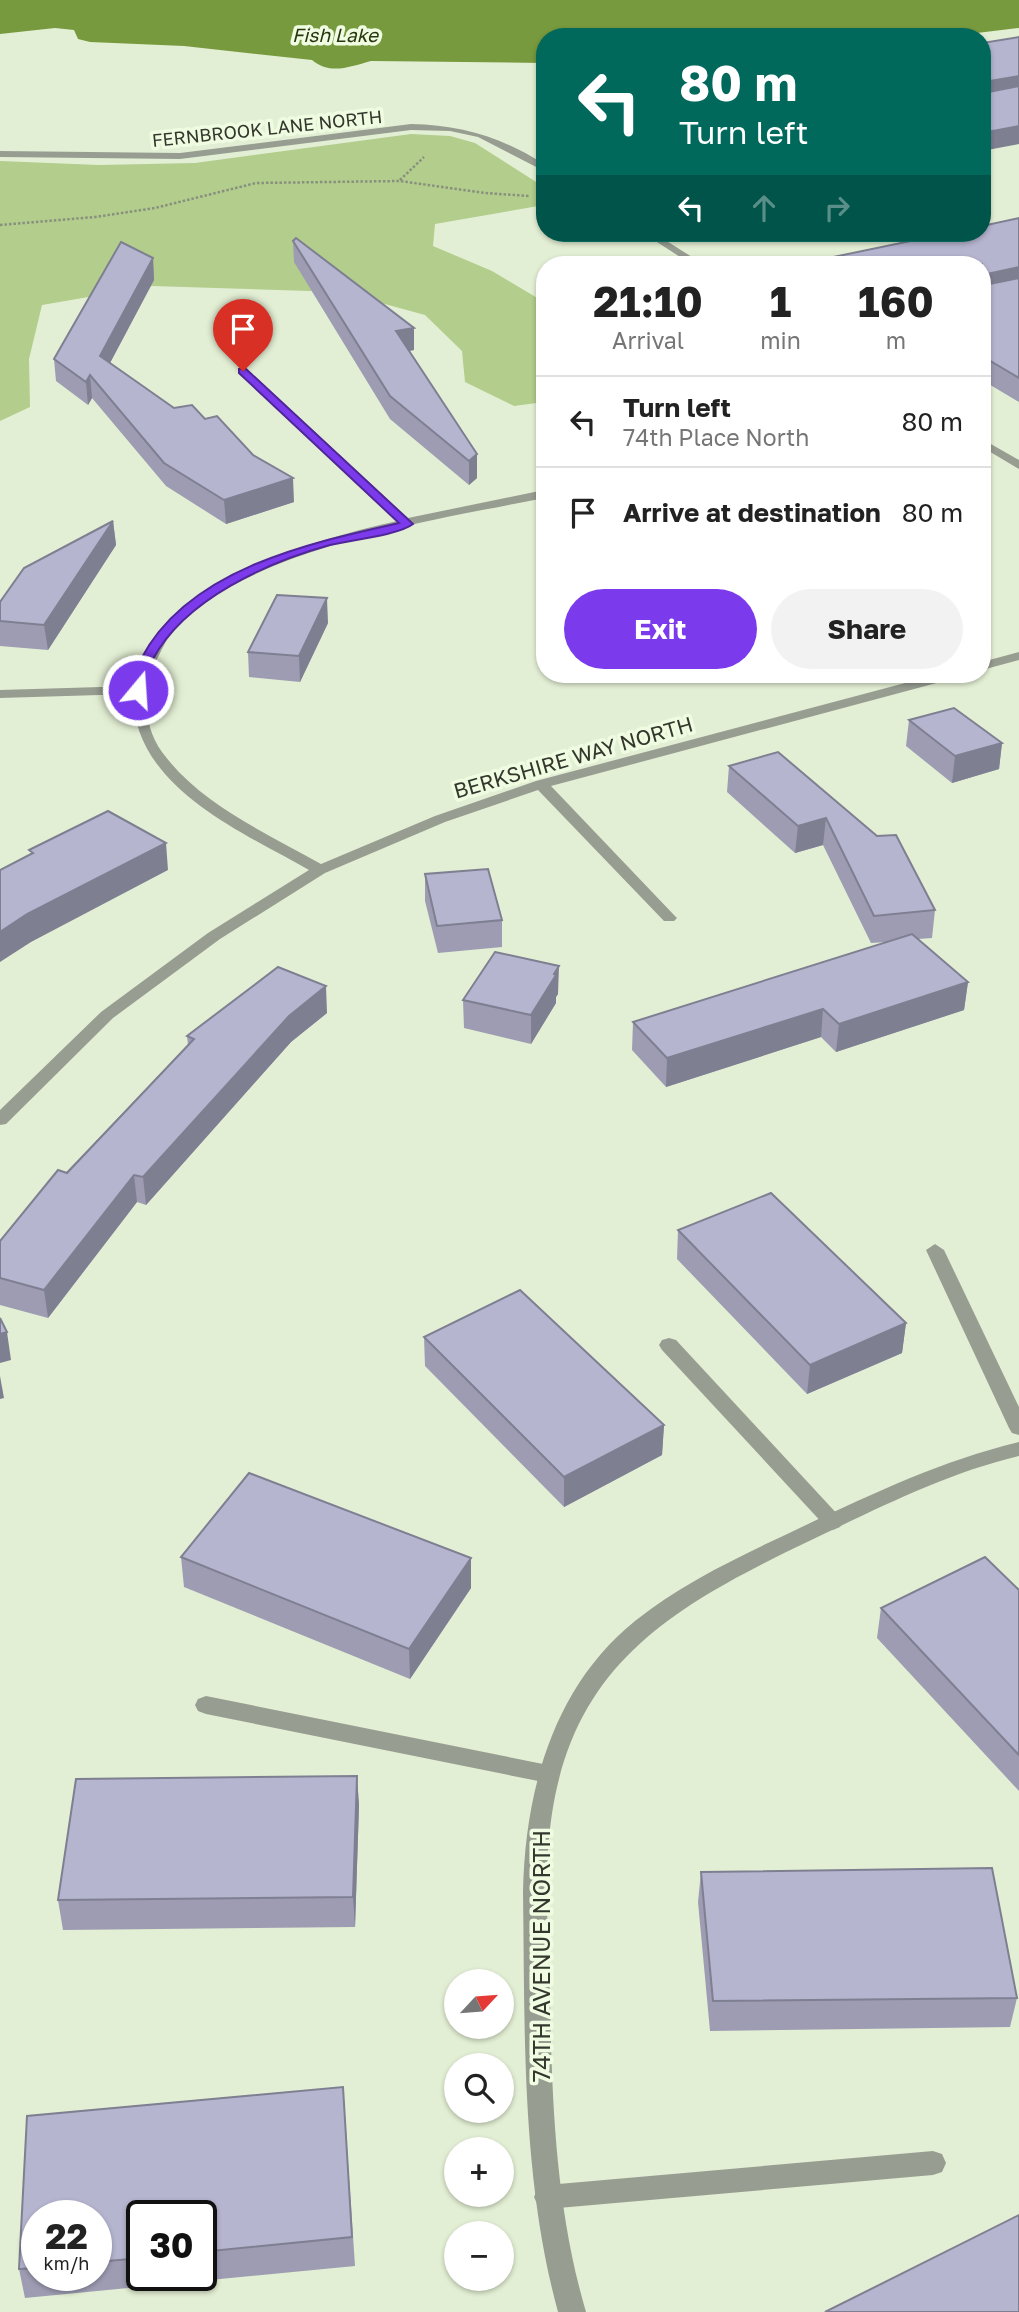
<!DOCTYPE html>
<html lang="en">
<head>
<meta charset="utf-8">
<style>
  :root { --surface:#fff; --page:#f2f2f2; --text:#222; --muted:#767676; --line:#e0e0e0; --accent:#7c3aed }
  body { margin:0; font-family:"Golos Text",sans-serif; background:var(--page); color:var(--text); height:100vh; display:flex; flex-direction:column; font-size:26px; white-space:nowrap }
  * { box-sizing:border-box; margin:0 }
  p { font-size:23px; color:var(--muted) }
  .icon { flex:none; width:38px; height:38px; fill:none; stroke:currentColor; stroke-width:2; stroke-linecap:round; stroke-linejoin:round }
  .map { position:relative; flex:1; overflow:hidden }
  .details { position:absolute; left:536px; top:256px; width:455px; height:427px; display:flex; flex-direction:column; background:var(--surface); border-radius:28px; box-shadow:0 2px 5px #0004 }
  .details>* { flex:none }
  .top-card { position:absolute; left:536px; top:28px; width:455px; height:214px; border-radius:28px; box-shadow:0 2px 5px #0004; background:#00695c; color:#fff; overflow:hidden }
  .needle { width:46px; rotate:64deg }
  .controls { position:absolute; left:444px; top:1969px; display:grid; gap:14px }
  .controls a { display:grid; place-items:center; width:70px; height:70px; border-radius:50%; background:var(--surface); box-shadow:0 2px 5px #0004; font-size:35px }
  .speed { position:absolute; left:21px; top:2200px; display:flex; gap:14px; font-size:35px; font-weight:700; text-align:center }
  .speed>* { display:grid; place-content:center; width:91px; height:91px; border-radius:50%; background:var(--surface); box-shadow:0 2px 5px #0004; line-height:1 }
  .speed small { font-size:18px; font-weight:400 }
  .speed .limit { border:4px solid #111; border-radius:10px; background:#fff; color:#111 }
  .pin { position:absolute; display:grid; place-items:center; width:60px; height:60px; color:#fff; margin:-72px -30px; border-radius:50% 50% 50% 0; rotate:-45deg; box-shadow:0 0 7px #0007 }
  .pin .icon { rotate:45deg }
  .me { position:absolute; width:77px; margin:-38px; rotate:18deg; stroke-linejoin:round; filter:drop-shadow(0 0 5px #0008) }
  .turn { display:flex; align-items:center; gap:24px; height:147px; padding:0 28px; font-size:32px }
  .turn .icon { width:91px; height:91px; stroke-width:2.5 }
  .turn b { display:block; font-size:49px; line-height:60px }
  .lanes { display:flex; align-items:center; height:66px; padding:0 28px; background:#0003; justify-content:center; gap:35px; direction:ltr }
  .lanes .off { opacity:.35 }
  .eta { display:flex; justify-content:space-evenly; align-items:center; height:119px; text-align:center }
  .eta b { font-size:42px; font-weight:700; line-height:49px }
  .button { display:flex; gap:14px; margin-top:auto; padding:14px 28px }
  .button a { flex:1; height:80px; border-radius:42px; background:var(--accent); color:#fff; font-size:28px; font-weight:700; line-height:80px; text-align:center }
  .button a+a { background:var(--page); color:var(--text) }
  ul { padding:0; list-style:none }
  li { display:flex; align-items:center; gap:21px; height:91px; padding:0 28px; border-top:2px solid var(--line) }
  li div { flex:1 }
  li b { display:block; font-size:26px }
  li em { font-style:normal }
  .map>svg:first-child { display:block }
  .green { fill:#b2cd8c }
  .water { fill:#789a3e }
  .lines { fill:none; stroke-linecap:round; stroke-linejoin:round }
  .path { stroke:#88907e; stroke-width:2.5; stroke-dasharray:2.5 2; stroke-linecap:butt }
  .lane { fill:#989d92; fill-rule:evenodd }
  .street { fill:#989d92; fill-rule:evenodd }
  .wall { fill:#9d9cb3; fill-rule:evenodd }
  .shaded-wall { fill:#7f7f92 }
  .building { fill:#b6b5d0; stroke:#7f7f92; stroke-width:2 }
  .route { fill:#7c3aed; stroke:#51269a; stroke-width:2 }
  .labels { text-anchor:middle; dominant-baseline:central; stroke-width:7; stroke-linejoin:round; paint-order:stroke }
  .far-street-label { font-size:18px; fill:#33372d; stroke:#f0fce1 }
  .far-water-label { font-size:19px; font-style:italic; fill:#283610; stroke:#f0fce1 }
  .street-label { font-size:21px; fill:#33372d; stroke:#f0fce1 }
  .near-street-label { font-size:24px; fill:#33372d; stroke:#f0fce1 }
</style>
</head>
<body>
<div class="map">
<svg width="1019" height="2312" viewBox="0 0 1019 2312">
  <rect width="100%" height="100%" fill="#e3efd4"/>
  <path class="green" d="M411,134L450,136L475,143L544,187V205L435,224L433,246L492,271L544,302V402L514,406L465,382L462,351L425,315L341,292L152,286L42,305L29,359L30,407L0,421V161L99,165L195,163Z"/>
  <path class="water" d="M0,0H1019V28L944,37H544V63L371,61C349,67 330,75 312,60L184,46L90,42L78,39L74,30L55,28L0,34Z"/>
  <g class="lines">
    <g class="path">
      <path d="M400,180L424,157"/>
      <path d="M0,225L95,217L155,208L256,183L400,181L485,193L529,196"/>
    </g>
    <g class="lane">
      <path d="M935,1244L944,1250L1019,1407V1435L1012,1433L1009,1428L926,1250Z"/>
      <path d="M669,1338L676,1340L840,1517L843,1522L840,1527L833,1530L826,1527L662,1350L659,1345L662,1340Z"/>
      <path d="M206,1696L548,1765L556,1767L559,1774L556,1781L548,1783L206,1714L198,1711L195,1705L198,1699Z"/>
      <path d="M933,2151L942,2154L946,2163L942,2172L933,2175L547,2209L538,2206L534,2197L538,2188L547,2185Z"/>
    </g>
    <g class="street">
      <path d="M411,124C462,125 501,137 544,164V171L478,137L450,131L411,130L180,159L0,157V151L180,153Z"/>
      <path d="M643,233H654L703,264H691Z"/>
      <path d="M239,369H247L408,518L544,490V498C440,519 242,548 172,633C165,641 161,652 156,661C142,688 143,726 162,752C200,804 266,833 321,864L435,816L536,781L939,674H961L959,677L551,786L674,915L677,918L674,921H664L538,790L445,822L325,873L220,939L113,1018L6,1124L0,1125V1110L101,1012L208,933L309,870C241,831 133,787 133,694L0,698V690L134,686C149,585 313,540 397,521L239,373Z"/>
      <path d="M982,439L1019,460V469L982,447Z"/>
      <path d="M1019,652V660L982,670V662Z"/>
      <path d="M1019,1442V1456C943,1474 875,1510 805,1543C659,1613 559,1675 548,1852C545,1901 549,1950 550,1999C552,2105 556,2209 586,2312H558C521,2176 525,2032 523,1892C525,1791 553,1687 635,1621C686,1580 747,1553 806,1525C876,1492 944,1460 1019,1442Z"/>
    </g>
  </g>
  <g class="wall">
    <path d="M1019,218V402L982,380V264H819V260Z"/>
    <path d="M293,241L414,350L409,351L477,454V478L469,485L390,419L294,262Z"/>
    <path d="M153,258L154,280L110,363L174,408L205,419L294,502L226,524L166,486L92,398L88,405L56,381L54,359Z"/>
    <path d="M113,521L116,545L48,650L0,646V602Z"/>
    <path d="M328,623L300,682L249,677L248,652Z"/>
    <path d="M909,720L1002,743L999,769L952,783L906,746Z"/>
    <path d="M778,752L935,910L932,938L918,939L968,982L964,1010L836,1052L821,1037L666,1087L632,1050L633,1022L887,942L871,943L823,845L795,853L727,792L729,766Z"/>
    <path d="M425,874L502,920V947L438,953L425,901Z"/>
    <path d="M558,994L556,997V1003L531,1044L464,1028L463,1000Z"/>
    <path d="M327,1013L291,1042L146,1205L137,1202L48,1318L0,1305V1241L188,1045L187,1036Z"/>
    <path d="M678,1230L906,1323L902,1353L807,1394L677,1259Z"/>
    <path d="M424,1337L664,1425L662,1455L564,1507L425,1366Z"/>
    <path d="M181,1557L471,1588L410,1679L184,1587Z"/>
    <path d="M1019,1590V1791L877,1638L881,1608Z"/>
    <path d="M357,1776L359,1806L355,1927L63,1930L58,1900Z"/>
    <path d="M701,1872L1017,1998L1010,2027L710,2031L698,1902Z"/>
    <path d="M343,2087L355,2266L25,2298L19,2269L27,2116ZM37,2216H96V2275H37ZM142,2216H201V2275H142Z"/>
  </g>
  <g class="shaded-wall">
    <path d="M1019,76V93L982,99V89L983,82Z"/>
    <path d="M1019,126V144L982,151V133Z"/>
    <path d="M153,258L154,280L102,378L100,356Z"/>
    <path d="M1019,267V283L982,296V275Z"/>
    <path d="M414,328V350L396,353V331Z"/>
    <path d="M90,375L92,398L88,405L86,382Z"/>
    <path d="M477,454V478L469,485V461Z"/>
    <path d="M293,478L294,502L226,524L224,500Z"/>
    <path d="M113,521L116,545L48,650L44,625Z"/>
    <path d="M327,598L328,623L300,682L299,656Z"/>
    <path d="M1002,743L999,769L952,783L955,756Z"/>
    <path d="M826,818L823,845L795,853L798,826Z"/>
    <path d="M166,843L168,870L31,942L0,962V932L27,914Z"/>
    <path d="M559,966L558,994L556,997V1003L531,1044V1015Z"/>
    <path d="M968,982L964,1010L836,1052L839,1024Z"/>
    <path d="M326,986L327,1013L291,1042L146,1205L143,1177L289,1016Z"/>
    <path d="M823,1009L821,1037L666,1087L667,1058Z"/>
    <path d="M134,1175L137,1202L48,1318L44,1290Z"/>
    <path d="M906,1323L902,1353L807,1394L810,1365Z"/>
    <path d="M7,1332L11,1360L0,1363V1334Z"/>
    <path d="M0,1376L4,1398L0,1399Z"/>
    <path d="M664,1425L662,1455L564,1507V1477Z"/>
    <path d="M471,1558V1588L410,1679L409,1649Z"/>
    <path d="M357,1776L359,1806L355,1927L353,1897Z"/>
  </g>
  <g class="building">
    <path d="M1019,37V76L983,82L982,89V43Z"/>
    <path d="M1019,86V126L982,133V91L984,93Z"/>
    <path d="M1019,218V267L982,275V283L985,285L1019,278V378L982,356V264H826L819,260L949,233H982V226Z"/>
    <path d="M296,238L414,328L396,331L477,454L469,461L390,396L293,241Z"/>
    <path d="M121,242L153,258L100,356L174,408L192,405L205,419L217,416L253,455L293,478L224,500L164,463L90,375L86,382L54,359Z"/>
    <path d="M113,521L44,625L0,621V602L24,568Z"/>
    <path d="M277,595L327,598L299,656L248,652Z"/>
    <path d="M954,708L1002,743L955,756L909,720Z"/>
    <path d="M778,752L877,836L896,835L935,910L874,916L826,818L798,826L729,766Z"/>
    <path d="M108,811L166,843L27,914L0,932V870L33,853L29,850Z"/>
    <path d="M488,869L502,920L437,926L425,874Z"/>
    <path d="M912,934L968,982L839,1024L823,1009L667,1058L633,1022Z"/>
    <path d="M495,952L559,966L554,974L556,975L531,1015L463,1000Z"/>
    <path d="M278,967L326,986L289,1016L143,1177L134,1175L44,1290L0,1278V1241L58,1170L67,1173L194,1039L187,1036Z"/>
    <path d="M771,1193L906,1323L810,1365L678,1230Z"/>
    <path d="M520,1290L664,1425L564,1477L424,1337Z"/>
    <path d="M0,1318L7,1332L0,1334Z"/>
    <path d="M249,1473L471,1558L409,1649L181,1557Z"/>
    <path d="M985,1557L1019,1590V1755L881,1608Z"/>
    <path d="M357,1776L353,1897L58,1900L76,1779Z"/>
    <path d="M992,1868L1017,1998L713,2001L701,1872Z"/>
    <path d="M343,2087L352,2237L201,2252V2216H142V2258L96,2262V2216H37V2268L19,2269L27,2116Z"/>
    <path d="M1019,2215V2312H825Z"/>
  </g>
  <path class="route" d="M239,369H246L413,524C399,535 350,540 330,545C268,562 185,599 153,659C148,668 147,680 144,690L142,693H134L132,690C135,680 136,668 141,659C188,569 309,543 399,523L239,373Z"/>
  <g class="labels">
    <g class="far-street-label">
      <text transform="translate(267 128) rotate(-6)">FERNBROOK LANE NORTH</text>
    </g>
    <g class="far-water-label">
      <text x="335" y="34">Fish Lake</text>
    </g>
    <g class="street-label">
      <text transform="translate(573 757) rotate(-16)">BERKSHIRE WAY NORTH</text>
    </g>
    <g class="near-street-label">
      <text transform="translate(540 1956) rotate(-90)">74TH AVENUE NORTH</text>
    </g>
  </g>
</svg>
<div class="controls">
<a><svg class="needle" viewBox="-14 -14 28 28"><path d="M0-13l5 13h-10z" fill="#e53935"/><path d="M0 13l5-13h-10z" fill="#767676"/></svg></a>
<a><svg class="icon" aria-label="search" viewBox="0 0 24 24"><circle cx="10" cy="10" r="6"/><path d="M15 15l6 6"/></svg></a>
<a>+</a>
<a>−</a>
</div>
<div class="speed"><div>22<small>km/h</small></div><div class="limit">30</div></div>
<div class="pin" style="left:243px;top:371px;background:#d93025"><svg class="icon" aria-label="arrive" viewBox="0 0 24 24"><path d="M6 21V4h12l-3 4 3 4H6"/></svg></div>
<svg class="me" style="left:138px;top:690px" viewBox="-20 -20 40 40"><circle r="17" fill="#7c3aed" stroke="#fff" stroke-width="3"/><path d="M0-11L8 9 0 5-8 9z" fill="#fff"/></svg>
<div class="top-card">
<div class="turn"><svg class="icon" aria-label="left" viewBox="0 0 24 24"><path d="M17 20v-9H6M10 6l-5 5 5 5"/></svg><div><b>80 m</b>Turn left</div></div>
<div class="lanes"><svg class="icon" aria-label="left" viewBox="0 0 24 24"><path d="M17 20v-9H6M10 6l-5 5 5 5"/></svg><svg class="icon off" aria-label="ahead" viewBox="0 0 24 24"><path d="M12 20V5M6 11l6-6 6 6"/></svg><svg class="icon off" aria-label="right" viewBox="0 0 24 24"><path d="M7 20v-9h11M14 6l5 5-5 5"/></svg></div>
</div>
<section class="details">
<div class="eta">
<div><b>21:10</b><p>Arrival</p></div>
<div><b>1</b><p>min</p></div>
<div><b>160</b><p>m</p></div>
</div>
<ul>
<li><svg class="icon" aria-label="left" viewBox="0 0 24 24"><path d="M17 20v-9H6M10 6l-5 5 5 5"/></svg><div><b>Turn left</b><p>74th Place North</p></div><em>80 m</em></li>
<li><svg class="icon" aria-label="arrive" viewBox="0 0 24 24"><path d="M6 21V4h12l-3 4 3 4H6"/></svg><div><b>Arrive at destination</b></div><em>80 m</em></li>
</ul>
<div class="button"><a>Exit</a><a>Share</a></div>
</section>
</div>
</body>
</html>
